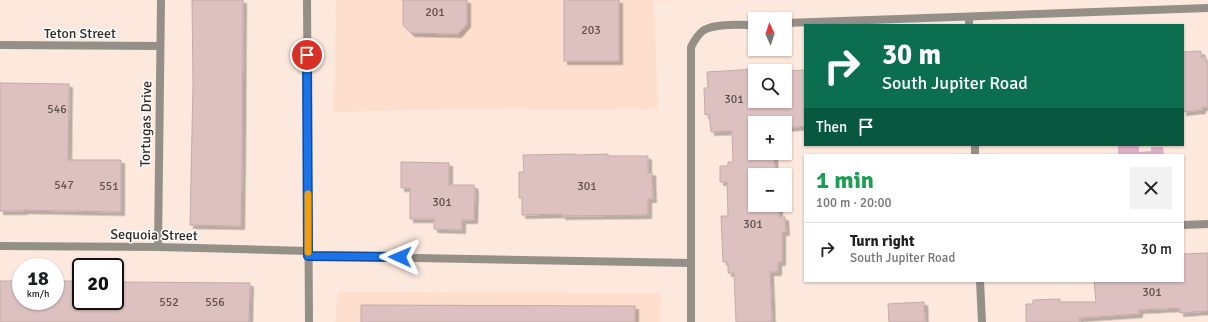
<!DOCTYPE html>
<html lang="en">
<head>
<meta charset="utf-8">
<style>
  :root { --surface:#fff; --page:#f2f2f2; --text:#202124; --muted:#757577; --line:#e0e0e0 }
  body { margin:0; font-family:Signika,sans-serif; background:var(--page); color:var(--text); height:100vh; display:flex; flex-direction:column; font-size:15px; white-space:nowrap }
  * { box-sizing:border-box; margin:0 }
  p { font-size:13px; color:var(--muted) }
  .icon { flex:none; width:22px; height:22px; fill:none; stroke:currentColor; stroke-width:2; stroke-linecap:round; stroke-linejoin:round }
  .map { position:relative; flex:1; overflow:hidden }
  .side { position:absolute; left:804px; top:154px; width:380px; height:128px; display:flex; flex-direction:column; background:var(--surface); border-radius:0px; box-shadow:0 1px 3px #0004 }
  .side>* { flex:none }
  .banner { position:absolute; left:804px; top:24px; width:380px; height:122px; border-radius:0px; box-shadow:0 1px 3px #0004; background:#0b6e4f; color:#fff; overflow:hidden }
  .needle { width:26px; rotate:357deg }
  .tools { position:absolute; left:748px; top:12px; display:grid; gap:8px }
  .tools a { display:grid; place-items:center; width:44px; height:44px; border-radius:0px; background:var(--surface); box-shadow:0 1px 3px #0004; font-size:20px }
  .speed { position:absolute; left:12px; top:258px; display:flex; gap:8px; font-size:20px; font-weight:700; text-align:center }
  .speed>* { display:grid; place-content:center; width:52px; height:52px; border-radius:50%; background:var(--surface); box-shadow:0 1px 3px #0004; line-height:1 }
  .speed small { font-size:10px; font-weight:400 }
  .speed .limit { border:2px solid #111; border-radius:6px; background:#fff; color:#111 }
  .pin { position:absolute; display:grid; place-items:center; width:34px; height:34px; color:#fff; margin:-17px; border:2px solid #fff; border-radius:50%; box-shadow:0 1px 4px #0007 }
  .me { position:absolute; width:44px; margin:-22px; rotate:271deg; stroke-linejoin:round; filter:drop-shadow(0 0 3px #0008) }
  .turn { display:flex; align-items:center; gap:14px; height:84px; padding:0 12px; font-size:18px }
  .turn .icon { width:52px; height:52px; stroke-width:2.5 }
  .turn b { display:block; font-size:28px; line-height:34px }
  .then { display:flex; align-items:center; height:38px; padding:0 12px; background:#0003; gap:8px; font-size:15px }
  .round { display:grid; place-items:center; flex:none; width:42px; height:42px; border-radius:0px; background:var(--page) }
  .summary { display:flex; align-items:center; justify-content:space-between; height:68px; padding:0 12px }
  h1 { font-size:24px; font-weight:800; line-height:30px; color:#1e9e55 }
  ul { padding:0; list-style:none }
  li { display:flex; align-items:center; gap:12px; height:52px; padding:0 12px; border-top:1px solid var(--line) }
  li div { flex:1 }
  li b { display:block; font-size:15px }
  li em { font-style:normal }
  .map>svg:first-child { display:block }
  .built { fill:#fedecd }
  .water { fill:#ddaec8 }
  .building { fill:#ddc1c1; stroke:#c4a9a9; filter:url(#shadow) }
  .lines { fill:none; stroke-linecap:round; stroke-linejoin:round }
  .service { stroke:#959087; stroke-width:8 }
  .minor { stroke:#959087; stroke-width:8 }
  .tertiary { stroke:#959087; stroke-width:8 }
  .route-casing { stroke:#114b97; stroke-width:10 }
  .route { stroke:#1a73e8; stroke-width:7 }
  .slow { stroke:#f59e0b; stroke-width:7 }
  .labels { text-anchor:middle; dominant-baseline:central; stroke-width:3; stroke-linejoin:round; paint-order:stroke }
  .number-label { font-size:12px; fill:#5e504c }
  .street-label { font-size:14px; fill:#332a25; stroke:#fff }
</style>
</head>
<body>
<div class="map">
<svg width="1208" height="322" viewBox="0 0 1208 322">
  <defs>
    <filter id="shadow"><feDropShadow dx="3.5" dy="3.5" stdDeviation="0" flood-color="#0004"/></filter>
  </defs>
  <rect width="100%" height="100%" fill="#fce8dd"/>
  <g class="built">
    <path d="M336,0H675L654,1L658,109L407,110L334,112Z"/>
    <path d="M338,292L661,293L660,322H335Z"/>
  </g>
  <path class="water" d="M1118,145H1139V152L1151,151V147H1163L1164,155H1118Z"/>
  <g class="building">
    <path d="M192,0H243L242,160L241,226L190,225L193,84Z"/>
    <path d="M403,0H467V24L458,34L411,33L403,25Z"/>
    <rect x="564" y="0" width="55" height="61"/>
    <path d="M1201,51V57H1206V63L1208,62V107H1202V110L1183,112V52Z"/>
    <path d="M755,69V101H785V71L805,70V126L785,128V123H755V153H774L775,175H755V205H779V217H785L786,232H782V262H778V272H770L772,322H736L734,273H728V262H723L721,216H728L727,182H720V166H728V162H733L732,131L711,132L709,114L705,115L704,88H708L707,72Z"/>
    <path d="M0,83L69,84L68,160H121V212L24,210V211H0Z"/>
    <path d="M576,154V155L608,154V156H648V173L652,172L653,199H648V215L562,216V214L522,215V198H519V172H524L523,155Z"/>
    <path d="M401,162L449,163V185H474L475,191L474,220H462V230L434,229V219H410V188H401Z"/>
    <path d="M1208,253V311L1180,313V308L1139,310V314L1079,318L1080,322H1026V304H1033V300L1060,299V302H1096L1094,281H1183V254Z"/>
    <path d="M0,281H21V301H55V281H81V301H115V282L250,283L249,322H0Z"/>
    <path d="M924,302L925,322H889L888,304Z"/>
    <path d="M361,305L635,306V322H361Z"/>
  </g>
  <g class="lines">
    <g class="service">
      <path d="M969,17V25"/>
      <path d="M785,23L1208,8"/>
      <path d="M975,145V155"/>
      <path d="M1183,225L1208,224"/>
      <path d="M308,256L691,263"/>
      <path d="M980,281L982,322"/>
      <path d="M691,322V47C694,41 698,34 704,30C717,23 740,25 755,25"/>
    </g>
    <g class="minor">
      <path d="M0,45L160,46"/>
      <path d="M0,246L158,247L308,251"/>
      <path d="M158,247L161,0"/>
    </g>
    <path class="tertiary" d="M307,0L309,322"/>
  </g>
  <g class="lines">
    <defs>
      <path id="route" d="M307,55L308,256L400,257"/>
    </defs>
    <use href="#route" class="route-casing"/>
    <use href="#route" class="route"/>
    <path class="slow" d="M308,194V252"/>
  </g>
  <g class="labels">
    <g class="number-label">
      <text x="435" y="12">201</text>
      <text x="591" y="30">203</text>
      <text x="734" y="99">301</text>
      <text x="57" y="109">546</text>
      <text x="64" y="185">547</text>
      <text x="109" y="186">551</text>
      <text x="587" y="186">301</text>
      <text x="442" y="202">301</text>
      <text x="753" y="224">301</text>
      <text x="1152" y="292">301</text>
      <text x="169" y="302">552</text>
      <text x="215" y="302">556</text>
    </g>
    <g class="street-label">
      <text x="80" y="33">Teton Street</text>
      <text transform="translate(146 124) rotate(-89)">Tortugas Drive</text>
      <text transform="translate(154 235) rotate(1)">Sequoia Street</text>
    </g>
  </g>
</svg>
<div class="tools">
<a><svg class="needle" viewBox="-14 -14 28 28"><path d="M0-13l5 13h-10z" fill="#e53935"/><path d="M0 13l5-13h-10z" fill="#757577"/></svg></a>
<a><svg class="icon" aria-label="search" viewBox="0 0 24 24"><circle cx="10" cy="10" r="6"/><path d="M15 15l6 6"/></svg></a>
<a>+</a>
<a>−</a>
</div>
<div class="speed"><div>18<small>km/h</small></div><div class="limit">20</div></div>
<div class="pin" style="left:307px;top:55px;background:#d93025"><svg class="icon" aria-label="arrive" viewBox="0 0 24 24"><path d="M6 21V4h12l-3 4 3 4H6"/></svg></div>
<svg class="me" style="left:400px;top:257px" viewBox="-20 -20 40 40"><path d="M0-17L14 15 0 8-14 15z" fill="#1a73e8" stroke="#fff" stroke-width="4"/></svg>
<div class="banner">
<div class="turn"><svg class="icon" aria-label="right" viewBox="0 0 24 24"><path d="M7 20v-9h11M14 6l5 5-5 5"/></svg><div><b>30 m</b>South Jupiter Road</div></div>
<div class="then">Then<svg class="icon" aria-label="arrive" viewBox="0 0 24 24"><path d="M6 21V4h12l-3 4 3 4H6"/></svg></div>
</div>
<section class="side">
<div class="summary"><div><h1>1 min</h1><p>100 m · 20:00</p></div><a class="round"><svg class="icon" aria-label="close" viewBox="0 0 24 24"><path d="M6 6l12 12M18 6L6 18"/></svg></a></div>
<ul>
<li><svg class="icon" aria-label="right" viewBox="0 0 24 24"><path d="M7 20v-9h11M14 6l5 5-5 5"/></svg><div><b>Turn right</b><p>South Jupiter Road</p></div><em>30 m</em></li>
</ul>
</section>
</div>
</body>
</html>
